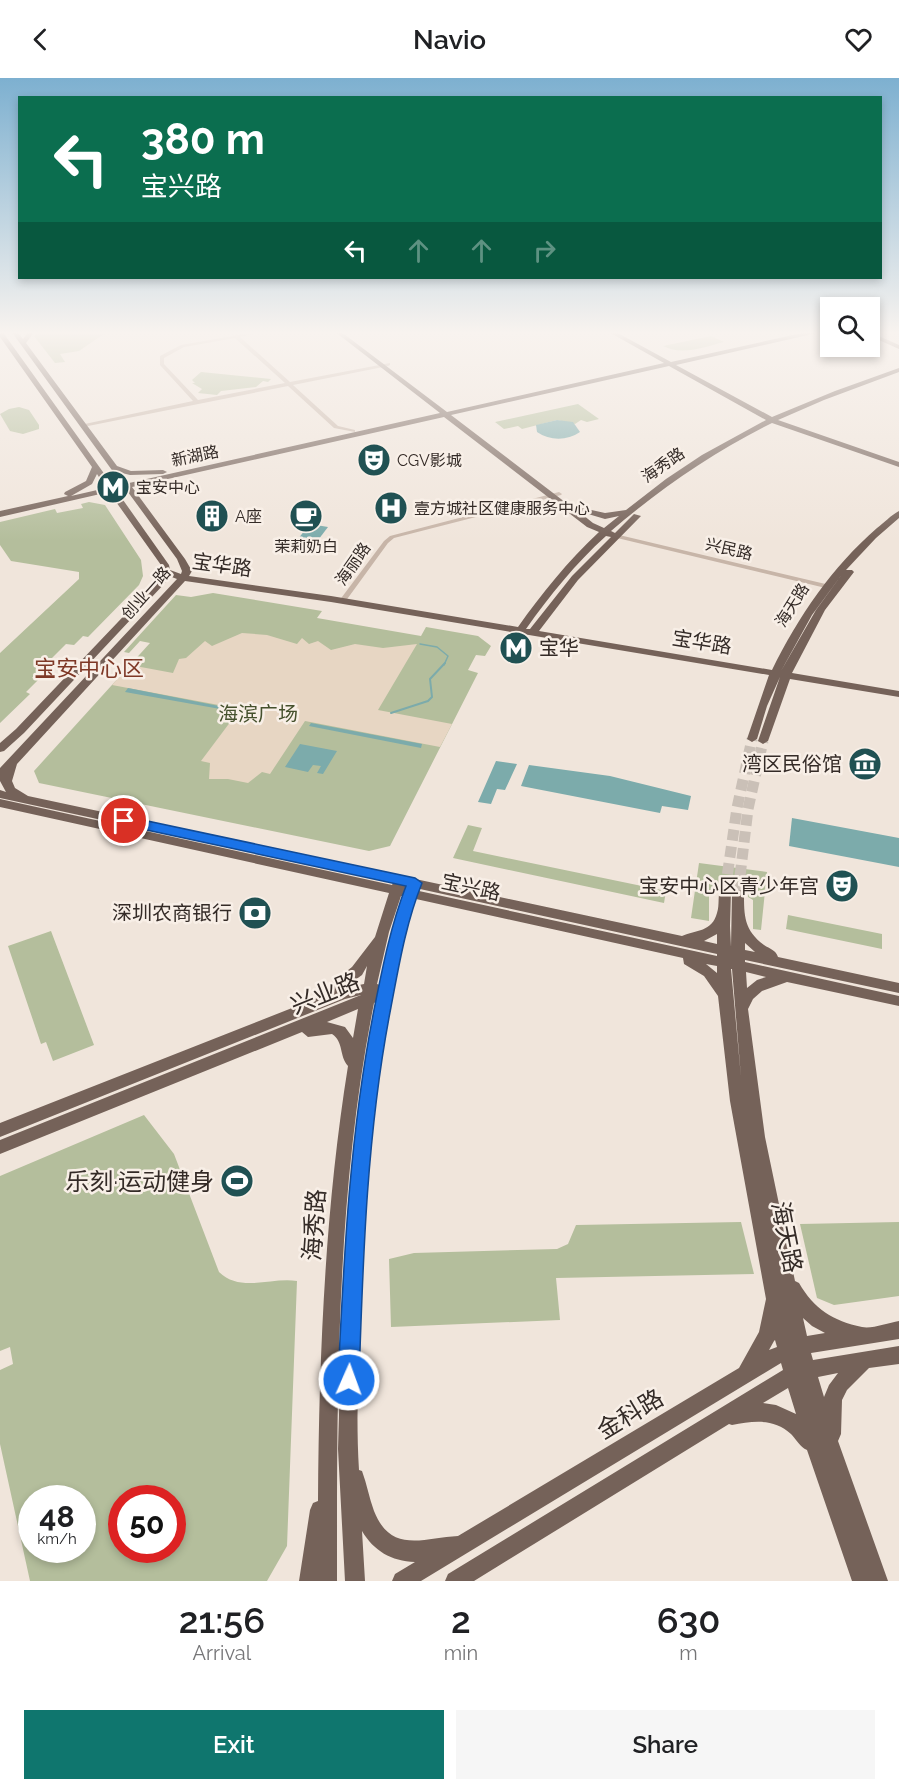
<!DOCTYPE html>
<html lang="en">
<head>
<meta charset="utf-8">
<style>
  :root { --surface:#fff; --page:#f6f6f6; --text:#202124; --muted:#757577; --accent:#0f766e }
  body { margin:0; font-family:Raleway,"Noto Sans SC",sans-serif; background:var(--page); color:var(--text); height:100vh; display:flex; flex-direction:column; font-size:22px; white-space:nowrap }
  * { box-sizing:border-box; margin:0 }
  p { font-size:20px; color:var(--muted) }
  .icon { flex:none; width:33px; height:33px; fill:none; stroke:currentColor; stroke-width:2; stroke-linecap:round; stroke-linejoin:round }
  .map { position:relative; height:1503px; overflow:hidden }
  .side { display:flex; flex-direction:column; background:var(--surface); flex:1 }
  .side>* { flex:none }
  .top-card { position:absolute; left:18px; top:18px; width:864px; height:183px; border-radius:0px; box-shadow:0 3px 9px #0003; background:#0b6e4f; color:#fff; overflow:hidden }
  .buttons { position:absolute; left:820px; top:219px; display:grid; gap:12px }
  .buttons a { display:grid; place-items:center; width:60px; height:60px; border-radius:0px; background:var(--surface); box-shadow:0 3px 9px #0003; font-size:30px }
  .speed { position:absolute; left:18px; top:1407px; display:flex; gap:12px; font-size:30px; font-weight:700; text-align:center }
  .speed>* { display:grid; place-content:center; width:78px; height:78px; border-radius:50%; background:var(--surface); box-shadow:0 3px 9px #0003; line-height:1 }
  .speed small { font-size:15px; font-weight:400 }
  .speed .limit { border:9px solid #d22; background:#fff; color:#111 }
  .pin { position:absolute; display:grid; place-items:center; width:51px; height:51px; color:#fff; margin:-26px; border:3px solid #fff; border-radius:50%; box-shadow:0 2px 6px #0007 }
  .me { position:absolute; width:66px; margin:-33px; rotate:2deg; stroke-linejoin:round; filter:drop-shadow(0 0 4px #0008) }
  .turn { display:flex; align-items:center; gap:21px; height:126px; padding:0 24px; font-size:27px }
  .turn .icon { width:78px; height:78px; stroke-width:2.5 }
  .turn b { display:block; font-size:42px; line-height:51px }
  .lanes { display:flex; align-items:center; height:57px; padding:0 24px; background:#0003; justify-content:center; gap:30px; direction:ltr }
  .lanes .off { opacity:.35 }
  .eta { display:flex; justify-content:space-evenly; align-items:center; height:102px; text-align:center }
  .eta b { font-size:36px; font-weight:600; line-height:42px }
  .cta { display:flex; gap:12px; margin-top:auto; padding:12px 24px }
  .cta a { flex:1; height:69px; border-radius:0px; background:var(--accent); color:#fff; font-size:24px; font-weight:600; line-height:69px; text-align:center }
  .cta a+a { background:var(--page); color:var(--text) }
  header { display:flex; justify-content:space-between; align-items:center; height:78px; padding:0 24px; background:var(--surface); font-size:27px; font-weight:600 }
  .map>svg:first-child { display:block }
  .green { fill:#b4be9c; fill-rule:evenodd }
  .plaza { fill:#e7d6c3 }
  .water { fill:#7cabab }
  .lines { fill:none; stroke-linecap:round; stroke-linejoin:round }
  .stream-far1 { stroke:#7cabab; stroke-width:1.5 }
  .stream { stroke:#7cabab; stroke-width:2 }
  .major-tunnel { stroke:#cac0b7; stroke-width:11; stroke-dasharray:11 6; stroke-linecap:butt }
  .minor { fill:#c7b5a8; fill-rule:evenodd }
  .major { fill:#756259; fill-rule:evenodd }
  .route { fill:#1a73e8; stroke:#114b97; stroke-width:1.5 }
  .labels { text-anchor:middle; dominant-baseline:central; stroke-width:5; stroke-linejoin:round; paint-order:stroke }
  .far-street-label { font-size:16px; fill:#342b27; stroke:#f8efe7 }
  .far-poi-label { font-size:16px; fill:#342b27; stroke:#f8efe7; text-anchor:start }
  .street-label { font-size:20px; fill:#342b27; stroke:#f8efe7 }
  .poi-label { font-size:20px; fill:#342b27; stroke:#f8efe7; text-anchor:end }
  .park-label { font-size:20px; fill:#45512d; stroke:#f8efe7 }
  .quarter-label { font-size:22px; fill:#7e3826; stroke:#f8efe7 }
  .near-street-label { font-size:24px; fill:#342b27; stroke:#f8efe7 }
  .near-poi-label { font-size:24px; fill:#342b27; stroke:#f8efe7; text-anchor:end }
</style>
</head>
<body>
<header><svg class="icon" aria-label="back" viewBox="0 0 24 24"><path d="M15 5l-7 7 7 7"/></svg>Navio<svg class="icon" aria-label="heart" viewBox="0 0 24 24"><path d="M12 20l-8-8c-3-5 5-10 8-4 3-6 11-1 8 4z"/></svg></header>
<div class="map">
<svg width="899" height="1503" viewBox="0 0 899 1503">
  <rect width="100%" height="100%" fill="#f0e5db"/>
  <g class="green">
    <path d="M42,253H108L79,273L60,276L65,284L55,285L34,258Z"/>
    <path d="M711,258L724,264C704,269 682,278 663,268Z"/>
    <path d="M201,294L271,301L268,304L263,303L256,309L221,313L217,317L198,315L202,311L192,305H195L192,302Z"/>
    <path d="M578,326L599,341L587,344L581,342L575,346L557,342L522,351L518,348L504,351L495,344Z"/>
    <path d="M19,329L29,332L39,347V351L23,356L10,353L0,336L9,331Z"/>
    <path d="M89,424L105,427L141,482L143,498L139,507L88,559L83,558L74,567L66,566L32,600L38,602L26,614L30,616L0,645V575L79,501V494L11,483L0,467V444L55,431L57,435L83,430L81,426Z"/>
    <path d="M213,515L322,533L317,540L421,558L426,549L478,558L491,568L485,578L476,577L468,592L478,595L390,768L369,773L39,705L34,693L150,565L140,563L129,575L124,574L176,517L191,519Z"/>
    <path d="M468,747L482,750L473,773L666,813L664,825L453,780Z"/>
    <path d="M699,785L767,794L761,852L753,851V822L748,819V815L713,808L712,815L709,818V843L691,840Z"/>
    <path d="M788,837L882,856V871L786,851Z"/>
    <path d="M51,853L94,967L53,983L46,964L41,966L8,868Z"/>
    <path d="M144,1037L174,1076L219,1194C241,1215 270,1199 297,1203L287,1468L267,1503H30L0,1366V1292L13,1286L10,1269L0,1273V1098ZM32,1420H82V1472H32ZM122,1420H172V1472H122Z"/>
    <path d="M741,1144L754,1196L556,1200L560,1242L391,1249L389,1181L414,1175L557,1171L568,1166L576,1147Z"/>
    <path d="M899,1144V1218L834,1227L817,1220L800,1146Z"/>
  </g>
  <path class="plaza" d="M242,555L267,557L297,566L302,560L309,566L318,563L331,572L355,566L383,570L417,566L378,632L452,646L440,669L305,643L270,696L262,694L248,705L228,701H209L210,685L201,683L240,631L112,607L130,587L173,595L179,581L186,580L205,563L212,568Z"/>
  <g class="water">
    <path d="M557,342L573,344L580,354C567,363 550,363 537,354L536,347Z"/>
    <path d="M310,446L328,449L312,470L293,467Z"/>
    <path d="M128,610L239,632L237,634L125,614Z"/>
    <path d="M311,645L422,666L421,670L309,648Z"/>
    <path d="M300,666L337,673L323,696L317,695L321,688L313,687L308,694L285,689Z"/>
    <path d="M496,683L517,686L505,712L497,711L491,726L478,724Z"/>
    <path d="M529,687L610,698L691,718L688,732L662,728L660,735L521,708Z"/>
    <path d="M792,740L899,760V789L789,768Z"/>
  </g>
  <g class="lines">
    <path class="stream-far1" d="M420,566L437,569L448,578L444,587"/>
    <path class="stream" d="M391,635L428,623L432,619L430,601L445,585"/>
    <g class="major-tunnel">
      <path d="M725,813L737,730L752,661"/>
      <path d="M738,815L748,731L763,663"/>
    </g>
    <g class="minor">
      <path d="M261,253H268L240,259L290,304L390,285V287L388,288L293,307L338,348L355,352V354L334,350L288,308L83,349L80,347L193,323L160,287V278L181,267ZM235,260L285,305L198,322L164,286V280L184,269Z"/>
      <path d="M559,414L562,416L561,417L394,460L388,465L345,524H341L339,523L384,463L390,458Z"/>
      <path d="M615,456L834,508L837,510L834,512L613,459L612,458Z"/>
    </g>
    <g class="major">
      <path d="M0,253H2L113,408L122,406L11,253H17L23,261L29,253H35L26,265L117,388L131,393L163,392L167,394L163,396L130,397L122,395L129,405L440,335L334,253H340L447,334L664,285L607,253H614L671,284L811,253H820L817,255L676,287L772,339L835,313L899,290V294L824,322L778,342L899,384V389L772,345C714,374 661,410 611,453L615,455L634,436L641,438L578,502L539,553L772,592C798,539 832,489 877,450C884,445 891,437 899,433V440L876,460L846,492H852L854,494L825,532L792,595L899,613V619L790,601L768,663L763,666L758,663L780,599L767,628L757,661L752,664L747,661L769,597L331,524L185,503L17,686L12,703L15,710L28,718L682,858C696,852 712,854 717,835C720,826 717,818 721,810H729L731,813L730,848L731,869L732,815L734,812H742L744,815C744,838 744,852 764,867C770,871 776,872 778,879L899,905V915L745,882V884L899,918V928L787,904L762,913L753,921L748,931L765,1059L795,1203L799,1205C814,1231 833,1243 862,1249C872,1251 888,1245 899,1243V1261L811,1275L813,1282L899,1268V1286L869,1290L847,1312L842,1322L841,1356L838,1363L888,1503H852L807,1372C800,1369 796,1361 791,1356C774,1340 753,1343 732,1347L729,1346L474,1503H445L448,1496L783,1292L781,1285L421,1503H392L395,1496L415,1484C391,1483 374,1473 362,1453L365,1503H345L338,1371L340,1302L351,1095L364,990L376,924L374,925C336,1115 337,1311 337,1503H299L310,1432L313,1425L318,1423C319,1278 325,1131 348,988C339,978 344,964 332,956L308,959L302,954L0,1076V1062L361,917L345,921L0,1059V1045L320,919L321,913L352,889L375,859L389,815L0,729V721L392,807L393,805L0,720V712L6,714L0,703V690L177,501L169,498L165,505L24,655L4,673L0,674V665L16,651L158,502L161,494V487L109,414L0,439V433L68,418L64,416L65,414L86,403L92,389L0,259ZM669,288L766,342L702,377L666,401L626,432L605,435L578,429L574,431L451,337ZM444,339L587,449L599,454C568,483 542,515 518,549L331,518L189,498L192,493L185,481L132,409ZM97,396L106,410L71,418L92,406ZM125,410L177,481L182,493L181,496L170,492L169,487L116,412ZM578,433L605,441L619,438L604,450L593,445ZM606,458L611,459L572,498L530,551H526C550,517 576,485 606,458ZM843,495L816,532L781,593L812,537ZM420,811L717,876V878L419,813ZM401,818H404L397,837L380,907L377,906L389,854ZM416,821L683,880L684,886L704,898L718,918L730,1023L766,1221L759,1254L739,1290L458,1458C423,1460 391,1476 374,1433C369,1420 367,1406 362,1393L359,1392C355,1328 360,1264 362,1200C367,1099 373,999 395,901C401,874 406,847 416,821ZM717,856V866L704,863ZM745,865L755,874L745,872ZM706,886L717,888V895ZM367,888L364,906L344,910L362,897ZM731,891H732L741,999ZM746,894L766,899L757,902L747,910ZM358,931L353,960L345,949L327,944ZM803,1240L812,1248L825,1255L807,1258ZM775,1262L777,1269L769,1272L774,1263ZM838,1295L829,1307L824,1319L818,1299ZM788,1310L796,1336L776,1327L763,1325Z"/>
      <path d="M870,254L899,267V271L870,258Z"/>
    </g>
  </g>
  <linearGradient id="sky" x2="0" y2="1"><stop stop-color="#7db0d0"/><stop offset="0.55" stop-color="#f8f3ef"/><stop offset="1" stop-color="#f8f3ef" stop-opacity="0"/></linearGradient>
  <rect width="899" height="463" fill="url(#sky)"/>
  <path class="route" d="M124,738L415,800L422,805C406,845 399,887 391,929C367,1052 363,1177 359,1302L356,1310L349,1313L341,1310L338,1302C344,1176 350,1051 375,927C383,887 391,847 406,808L119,746L117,743L119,739Z"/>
  <defs>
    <symbol id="theatre-disc" viewBox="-11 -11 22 22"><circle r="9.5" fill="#205153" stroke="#f8efe7"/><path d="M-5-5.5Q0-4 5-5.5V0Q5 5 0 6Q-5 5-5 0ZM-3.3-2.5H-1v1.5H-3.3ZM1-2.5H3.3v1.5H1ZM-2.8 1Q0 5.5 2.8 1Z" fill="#fff"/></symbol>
    <symbol id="metro-disc" viewBox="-11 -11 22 22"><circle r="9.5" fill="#205153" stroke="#f8efe7"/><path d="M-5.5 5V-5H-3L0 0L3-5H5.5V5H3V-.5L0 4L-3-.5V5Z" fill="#fff"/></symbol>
    <symbol id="hospital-disc" viewBox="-11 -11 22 22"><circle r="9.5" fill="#205153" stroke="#f8efe7"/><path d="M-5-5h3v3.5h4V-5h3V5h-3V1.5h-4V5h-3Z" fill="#fff"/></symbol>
    <symbol id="building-disc" viewBox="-11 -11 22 22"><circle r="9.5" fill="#205153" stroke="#f8efe7"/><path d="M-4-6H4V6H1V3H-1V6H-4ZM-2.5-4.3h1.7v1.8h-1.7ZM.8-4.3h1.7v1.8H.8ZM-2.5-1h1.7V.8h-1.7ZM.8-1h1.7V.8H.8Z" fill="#fff"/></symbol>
    <symbol id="cafe-disc" viewBox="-11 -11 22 22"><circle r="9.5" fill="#205153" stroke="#f8efe7"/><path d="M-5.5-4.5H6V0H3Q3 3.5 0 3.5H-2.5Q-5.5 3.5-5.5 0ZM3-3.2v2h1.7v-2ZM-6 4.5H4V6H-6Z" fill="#fff"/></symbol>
    <symbol id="museum-disc" viewBox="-11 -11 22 22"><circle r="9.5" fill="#205153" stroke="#f8efe7"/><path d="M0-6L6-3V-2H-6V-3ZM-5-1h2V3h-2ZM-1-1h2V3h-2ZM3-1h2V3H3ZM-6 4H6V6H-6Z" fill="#fff"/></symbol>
    <symbol id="bank-disc" viewBox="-11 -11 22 22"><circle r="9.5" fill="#205153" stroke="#f8efe7"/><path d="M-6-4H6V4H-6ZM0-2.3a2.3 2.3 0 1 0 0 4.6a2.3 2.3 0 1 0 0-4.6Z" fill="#fff"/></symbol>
    <symbol id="stadium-disc" viewBox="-11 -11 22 22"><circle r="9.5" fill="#205153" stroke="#f8efe7"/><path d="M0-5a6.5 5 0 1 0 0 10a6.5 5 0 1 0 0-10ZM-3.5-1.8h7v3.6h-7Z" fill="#fff"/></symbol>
  </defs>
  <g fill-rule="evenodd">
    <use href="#theatre-disc" x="355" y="363" width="38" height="38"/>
    <use href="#metro-disc" x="94" y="390" width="38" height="38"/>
    <use href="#hospital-disc" x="372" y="411" width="38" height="38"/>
    <use href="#building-disc" x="193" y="419" width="38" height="38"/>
    <use href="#cafe-disc" x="287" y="419" width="38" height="38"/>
    <use href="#metro-disc" x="497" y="551" width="38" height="38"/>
    <use href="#museum-disc" x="846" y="667" width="38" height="38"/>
    <use href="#theatre-disc" x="823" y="789" width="38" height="38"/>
    <use href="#bank-disc" x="236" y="816" width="38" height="38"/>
    <use href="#stadium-disc" x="218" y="1084" width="38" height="38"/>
  </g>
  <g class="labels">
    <g class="far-street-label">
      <text transform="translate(195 378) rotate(-12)">新湖路</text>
      <text transform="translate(663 387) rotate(-35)">海秀路</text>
      <text transform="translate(729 471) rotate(13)">兴民路</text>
      <text transform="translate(353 486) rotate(-55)">海丽路</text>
      <text transform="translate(146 515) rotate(-48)">创业一路</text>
      <text transform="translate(792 527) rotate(-58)">海天路</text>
    </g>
    <g class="far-poi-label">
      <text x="397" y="382">CGV影城</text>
      <text x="136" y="409">宝安中心</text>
      <text x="414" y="430">壹方城社区健康服务中心</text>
      <text x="235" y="438">A座</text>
      <text x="306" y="468" text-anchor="middle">茉莉奶白</text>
    </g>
    <g class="street-label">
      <text transform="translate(222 487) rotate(8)">宝华路</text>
      <text transform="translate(702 564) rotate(9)">宝华路</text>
      <text transform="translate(471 809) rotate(12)">宝兴路</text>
    </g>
    <g class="poi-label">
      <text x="539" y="570" text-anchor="start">宝华</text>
      <text x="842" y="686">湾区民俗馆</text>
      <text x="819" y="808">宝安中心区青少年宫</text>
      <text x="232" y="835">深圳农商银行</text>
    </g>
    <g class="park-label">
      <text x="258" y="636">海滨广场</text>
    </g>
    <g class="quarter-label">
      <text x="89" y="590">宝安中心区</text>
    </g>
    <g class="near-street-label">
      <text transform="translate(325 915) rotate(-22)">兴业路</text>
      <text transform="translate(314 1147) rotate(-86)">海秀路</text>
      <text transform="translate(787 1159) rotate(79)">海天路</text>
      <text transform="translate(630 1336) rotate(-31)">金科路</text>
    </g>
    <g class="near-poi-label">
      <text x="214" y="1103">乐刻·运动健身</text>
    </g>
  </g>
</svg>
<div class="buttons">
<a><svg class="icon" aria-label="search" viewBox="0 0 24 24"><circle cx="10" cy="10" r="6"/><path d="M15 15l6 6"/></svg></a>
</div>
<div class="speed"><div>48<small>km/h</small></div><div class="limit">50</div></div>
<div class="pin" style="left:124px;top:743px;background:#d93025"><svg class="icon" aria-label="arrive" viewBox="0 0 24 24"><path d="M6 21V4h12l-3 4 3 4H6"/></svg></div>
<svg class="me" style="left:349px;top:1302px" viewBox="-20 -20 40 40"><circle r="17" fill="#1a73e8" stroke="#fff" stroke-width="3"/><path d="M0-11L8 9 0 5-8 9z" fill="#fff"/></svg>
<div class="top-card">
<div class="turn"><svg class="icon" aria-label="left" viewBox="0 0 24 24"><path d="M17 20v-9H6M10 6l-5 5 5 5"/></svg><div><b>380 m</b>宝兴路</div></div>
<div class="lanes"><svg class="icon" aria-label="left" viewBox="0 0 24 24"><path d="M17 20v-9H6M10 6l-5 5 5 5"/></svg><svg class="icon off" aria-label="ahead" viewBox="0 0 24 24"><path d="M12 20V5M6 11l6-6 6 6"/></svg><svg class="icon off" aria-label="ahead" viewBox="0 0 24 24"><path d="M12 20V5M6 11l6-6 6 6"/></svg><svg class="icon off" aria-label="right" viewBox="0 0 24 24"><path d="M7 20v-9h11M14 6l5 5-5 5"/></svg></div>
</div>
</div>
<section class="side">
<div class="eta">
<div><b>21:56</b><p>Arrival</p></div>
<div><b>2</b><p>min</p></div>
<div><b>630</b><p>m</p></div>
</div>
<div class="cta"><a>Exit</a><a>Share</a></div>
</section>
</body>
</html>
